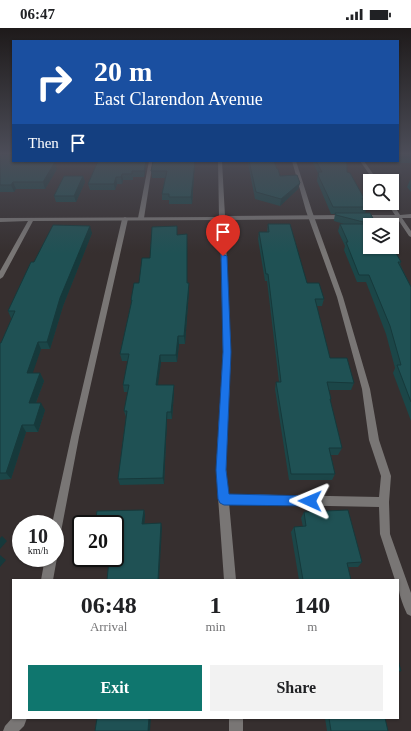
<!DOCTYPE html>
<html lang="en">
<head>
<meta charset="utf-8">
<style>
  :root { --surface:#fff; --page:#f2f2f2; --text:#202124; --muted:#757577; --accent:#0f766e }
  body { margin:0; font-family:Georgia,serif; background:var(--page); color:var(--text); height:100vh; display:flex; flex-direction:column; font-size:15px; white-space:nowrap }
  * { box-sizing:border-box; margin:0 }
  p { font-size:13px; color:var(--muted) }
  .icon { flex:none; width:22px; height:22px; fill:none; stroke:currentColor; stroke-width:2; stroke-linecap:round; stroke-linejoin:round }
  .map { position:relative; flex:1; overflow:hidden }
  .panel { position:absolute; left:12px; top:551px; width:387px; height:140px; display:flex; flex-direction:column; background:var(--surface); border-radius:0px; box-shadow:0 1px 3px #0004 }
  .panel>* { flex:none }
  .guide { position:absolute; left:12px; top:12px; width:387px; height:122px; border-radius:0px; box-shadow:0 1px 3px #0004; background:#1a4fa0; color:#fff; overflow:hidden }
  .controls { position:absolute; left:363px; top:146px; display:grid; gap:8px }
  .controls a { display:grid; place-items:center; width:36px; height:36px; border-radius:0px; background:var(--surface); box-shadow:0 1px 3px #0004; font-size:20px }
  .speed { position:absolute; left:12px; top:487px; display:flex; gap:8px; font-size:20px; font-weight:700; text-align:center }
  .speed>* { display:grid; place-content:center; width:52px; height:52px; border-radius:50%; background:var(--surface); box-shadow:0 1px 3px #0004; line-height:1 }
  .speed small { font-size:10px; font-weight:400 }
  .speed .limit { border:2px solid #111; border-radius:6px; background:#fff; color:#111 }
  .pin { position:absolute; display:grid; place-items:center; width:34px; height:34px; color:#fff; margin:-41px -17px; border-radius:50% 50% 50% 0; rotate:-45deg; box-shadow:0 0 4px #0007 }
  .pin .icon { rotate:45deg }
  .me { position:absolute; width:44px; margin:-22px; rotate:271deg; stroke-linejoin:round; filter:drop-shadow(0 0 3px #0008) }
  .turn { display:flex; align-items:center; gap:14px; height:84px; padding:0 16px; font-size:18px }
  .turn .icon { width:52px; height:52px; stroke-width:2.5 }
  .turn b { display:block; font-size:28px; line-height:34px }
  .then { display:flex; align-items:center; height:38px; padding:0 16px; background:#0003; gap:8px; font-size:15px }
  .eta { display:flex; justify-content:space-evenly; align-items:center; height:68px; text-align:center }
  .eta b { font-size:24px; font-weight:700; line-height:28px }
  .action { display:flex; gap:8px; margin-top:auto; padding:8px 16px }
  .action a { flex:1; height:46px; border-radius:0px; background:var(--accent); color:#fff; font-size:16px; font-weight:700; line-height:46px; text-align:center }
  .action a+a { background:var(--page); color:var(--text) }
  .status { display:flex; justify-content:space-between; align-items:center; height:28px; padding:0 20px; background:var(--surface); direction:ltr }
  .status svg { height:11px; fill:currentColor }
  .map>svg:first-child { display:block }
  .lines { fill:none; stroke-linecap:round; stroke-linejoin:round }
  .lane { fill:#797675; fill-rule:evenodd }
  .street { fill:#797675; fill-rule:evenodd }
  .wall { fill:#1b4648 }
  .shaded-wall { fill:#16393b }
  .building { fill:#1f5154; stroke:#16393b }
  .route { fill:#1a73e8; stroke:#114b97 }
</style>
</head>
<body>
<div class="status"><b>06:47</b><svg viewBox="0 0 49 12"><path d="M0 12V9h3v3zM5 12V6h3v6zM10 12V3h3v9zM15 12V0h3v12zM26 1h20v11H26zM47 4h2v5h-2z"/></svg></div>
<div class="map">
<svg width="411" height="703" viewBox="0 0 411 703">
  <rect width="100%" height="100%" fill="#362f2f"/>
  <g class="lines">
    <g class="lane">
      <path d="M149,133H153L144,190L141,192L138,190Z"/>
      <path d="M292,133H296L312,183L343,269L370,361L379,412L391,448L389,474L390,506L411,565V588L407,586C402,575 398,564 398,552H395L380,506L379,479L224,476L220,474L219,471L220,468L224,466L379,469L381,448L369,412L362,361L337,269L306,183Z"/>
      <path d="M125,189L128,191L79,409L60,509L59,513L55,514V496H52L71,409L122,191Z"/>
      <path d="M55,526L57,530L53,552H41L45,530H55Z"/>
      <path d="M13,689L27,690L24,698L19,703H3L5,698Z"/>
    </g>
    <g class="street">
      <path d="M218,133H222L225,188L345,187L348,189L345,191L225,192L231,324L226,441L236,552H224L216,441L223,324L220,192L33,193L3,249L0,251V243L28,193L0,194V190L219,189Z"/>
      <path d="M360,133H364L378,153H374Z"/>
      <path d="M392,174L400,187L411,186V190H402L411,203V209L409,208L397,190L361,191L358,189L361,187H395L387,175Z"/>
      <rect x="229" y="690" width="14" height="13"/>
    </g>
  </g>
  <g class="wall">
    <path d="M0,127L13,133H33L32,134L57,141L45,161H16L14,164H0Z"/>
    <path d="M398,127H411V135H385L383,133H398Z"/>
    <path d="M98,133H147L144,149H133V152H123L122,156H117L115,162H90L88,156Z"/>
    <path d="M153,133H195L192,176H169V172H162V166L165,150H152L151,143Z"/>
    <path d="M248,133H274L277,141L280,148L300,155L298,161L280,178L255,171L248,135Z"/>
    <path d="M312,133H346L347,144L364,170L363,172L367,179L365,185L370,197L401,234L400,236L411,259V393L393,345L395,340L386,306L366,254H357L344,222L345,218L338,203L340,196H344L334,193V192L335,186H331L317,153L318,145Z"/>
    <path d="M83,148L85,154L76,174H56L54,168Z"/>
    <path d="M410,152H411V164L407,159Z"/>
    <path d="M268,196L307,255L324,271L322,278H316L330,330L354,355L351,362H329L331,371L330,373L342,420L338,427H331L335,446L332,452H289L275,361L276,354H279L267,253H265L258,211L259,204H267Z"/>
    <path d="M92,205L63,278L50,321H41L32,345H40L44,353L36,375L45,382L38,404H26L11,451L0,452V315H1L12,290H11L8,283L34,234Z"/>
    <path d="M178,207L189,262L185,316H179L177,334H161L157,357H174V364L172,391H167L164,456L120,457L118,451L126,389L124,383L128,364H124L123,357L128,333H122L120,326L131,276V272L150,230Z"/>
    <path d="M144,482L145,487L144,496L162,500L109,537L93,538L90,533Z"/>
    <path d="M304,484L362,534L358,539H348L351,552H299L291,504L294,499H303L301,490Z"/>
    <path d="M325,690H385L388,703H327Z"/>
  </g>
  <g class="shaded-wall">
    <path d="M25,133H33L26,141L24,134Z"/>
    <path d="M146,133H147L144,149V143Z"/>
    <path d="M195,133L192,176L191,169Z"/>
    <path d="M55,134L57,141L45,161L43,154Z"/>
    <path d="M122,146L123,152L122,156L121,149Z"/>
    <path d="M83,148L85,154L76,174L74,168Z"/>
    <path d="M116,149L117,156L115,162L114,156Z"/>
    <path d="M13,154L16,161L14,164L11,157Z"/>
    <path d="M300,155L298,161L280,178L281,171Z"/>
    <path d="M90,198L92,205L63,278L50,321L47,314L60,270Z"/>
    <path d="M189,255V262L185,316L184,308Z"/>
    <path d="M178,308L179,316L177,334L176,327Z"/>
    <path d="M38,314L41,321L30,353L27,345Z"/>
    <path d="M160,327L161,334L157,364L156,357Z"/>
    <path d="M40,345L44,353L33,382L29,375Z"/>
    <path d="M174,357V364L172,391L171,384Z"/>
    <path d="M41,375L45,382L38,404L34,397Z"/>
    <path d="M167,384V391L164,456L163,450Z"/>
    <path d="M22,397L26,404L11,451L6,445Z"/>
    <path d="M144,482L145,487L144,501L142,496Z"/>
    <path d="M161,495L162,500L159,552H158Z"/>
    <path d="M2,508L7,513L0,521V510Z"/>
    <path d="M0,527L6,532L0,539Z"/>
    <path d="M149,690H151L150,703H148Z"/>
  </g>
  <g class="building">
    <path d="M0,127H13V133H25L24,134H55L43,154H13L11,157H0Z"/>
    <rect x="398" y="127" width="13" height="2"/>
    <path d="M98,133H146L144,143H132V146H122L121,149H116L114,156H88Z"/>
    <path d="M153,133H195L191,169H169V166H162L167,143H151Z"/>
    <path d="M249,133H274L277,141H278L280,148L297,147L300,155L281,171L256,164Z"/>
    <path d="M316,133H346L347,136V144L350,145L364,170H362L367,179H333L318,147H319L318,144H322Z"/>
    <path d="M64,148H83L74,168H54Z"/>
    <path d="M335,185H370L377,197H370V219H392V218L401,234H398L411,259V374L397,337H401L390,298L369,247H359L346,214H348L340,196H371L336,187Z"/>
    <path d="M268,196H290L307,255H319L324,271H315L330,330H347L354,355L327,354L331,371H330L342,420H329L335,446H291L276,354H281L268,246H266L259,204H269Z"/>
    <path d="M53,197L90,198L60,270L47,314H38L27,345H40L29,375H41L34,397H22L6,445H0V315H1L15,283H8L31,234H34Z"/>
    <path d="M177,198V207L187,206V255H189L184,308H178L176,327H160L156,357H174L171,384H167L163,450L118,451L127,383H124L129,357H123L129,326H120L132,272H131L134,255H139L142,230H150L152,199Z"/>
    <path d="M144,482L142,496L161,495L158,552H107L109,532L90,533V530H115V496H95L97,483Z"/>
    <path d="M348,482L362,534L347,535L351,552H303L294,499L306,498L304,484Z"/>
    <path d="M398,632L401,643H398Z"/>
    <path d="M97,690H149L148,703H95Z"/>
    <path d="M329,690H385L388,703H331Z"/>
  </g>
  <linearGradient id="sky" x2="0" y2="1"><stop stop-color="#1e1a1a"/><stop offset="0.56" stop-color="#4c4d58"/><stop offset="1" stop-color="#4c4d58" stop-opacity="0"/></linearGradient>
  <rect width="411" height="225" fill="url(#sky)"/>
  <path class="route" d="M221,226L227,228L231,324L226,442L229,466L310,468L314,469L315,473L314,477L310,478L224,477L220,475L218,471L216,442L223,324Z"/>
</svg>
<div class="controls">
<a><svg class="icon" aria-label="search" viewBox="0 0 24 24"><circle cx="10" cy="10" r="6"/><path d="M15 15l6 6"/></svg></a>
<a><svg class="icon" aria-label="layers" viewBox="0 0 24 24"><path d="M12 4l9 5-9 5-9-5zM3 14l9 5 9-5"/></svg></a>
</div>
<div class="speed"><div>10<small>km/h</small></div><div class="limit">20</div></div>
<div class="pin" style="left:223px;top:228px;background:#d93025"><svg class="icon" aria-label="arrive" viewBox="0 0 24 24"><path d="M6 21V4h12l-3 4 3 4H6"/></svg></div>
<svg class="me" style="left:310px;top:473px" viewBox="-20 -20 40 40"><path d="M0-17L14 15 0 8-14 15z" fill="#1a73e8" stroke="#fff" stroke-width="4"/></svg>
<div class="guide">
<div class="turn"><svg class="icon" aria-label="right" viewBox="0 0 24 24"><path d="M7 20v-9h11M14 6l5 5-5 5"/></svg><div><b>20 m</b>East Clarendon Avenue</div></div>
<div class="then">Then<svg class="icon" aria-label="arrive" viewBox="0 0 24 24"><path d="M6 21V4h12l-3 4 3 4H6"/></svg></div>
</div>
<section class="panel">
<div class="eta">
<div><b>06:48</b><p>Arrival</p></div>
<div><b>1</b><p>min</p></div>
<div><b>140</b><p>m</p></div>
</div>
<div class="action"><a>Exit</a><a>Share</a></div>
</section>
</div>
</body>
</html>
